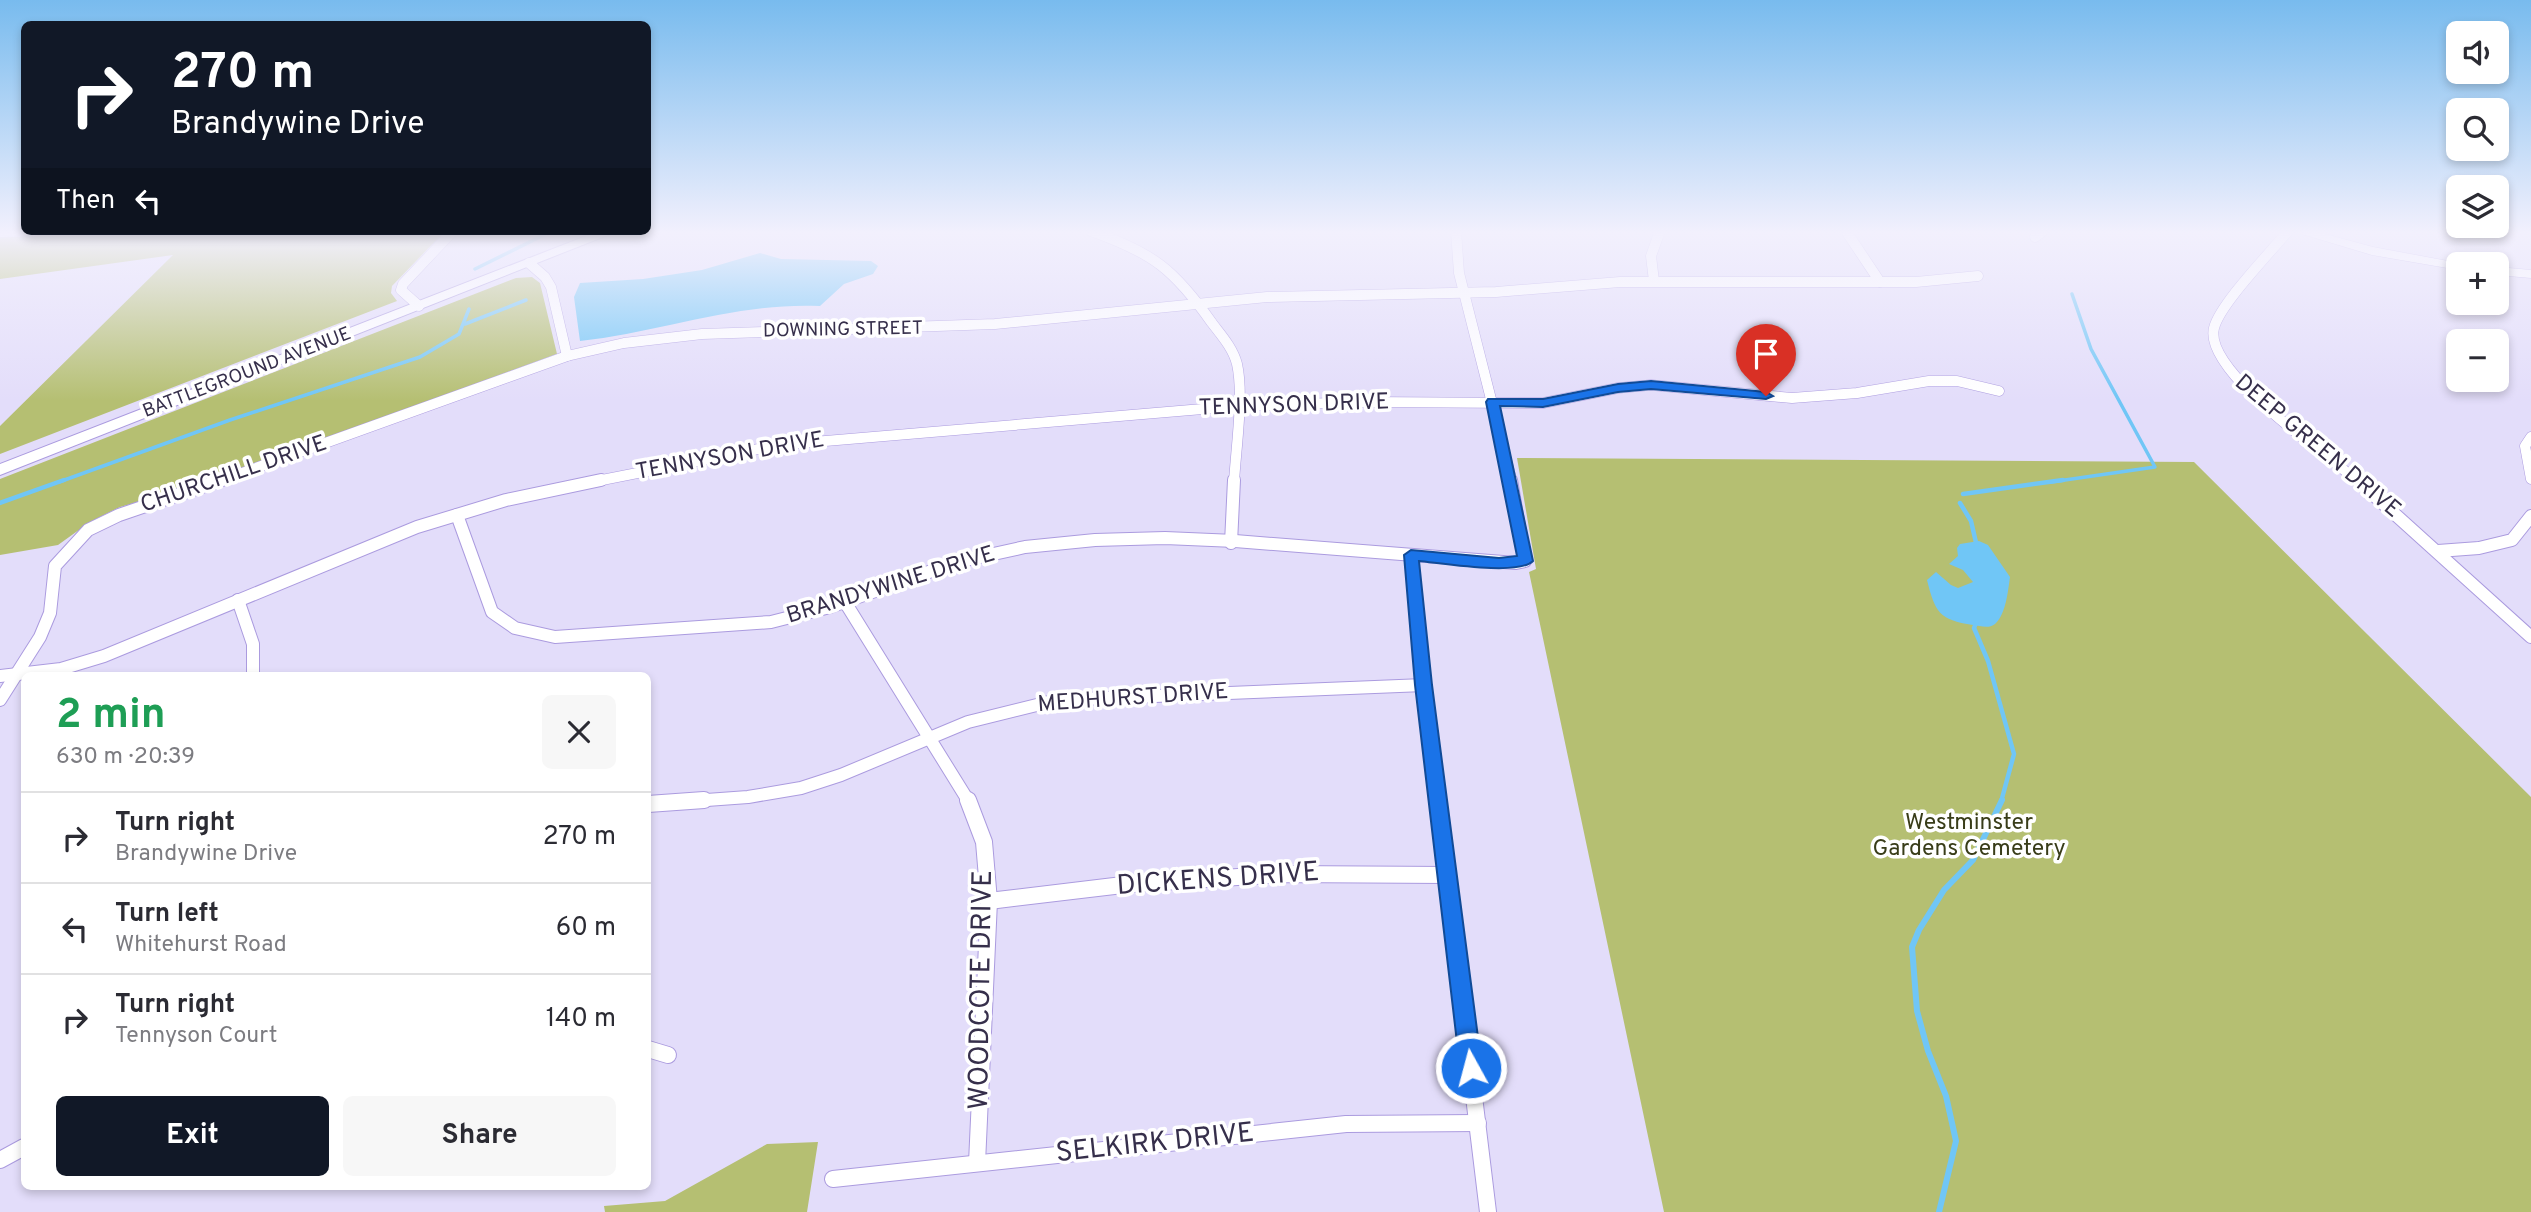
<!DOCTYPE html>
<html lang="en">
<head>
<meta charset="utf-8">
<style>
  :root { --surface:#fff; --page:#f7f7f7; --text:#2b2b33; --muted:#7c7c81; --line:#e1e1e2; --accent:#111827 }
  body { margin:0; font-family:Overpass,sans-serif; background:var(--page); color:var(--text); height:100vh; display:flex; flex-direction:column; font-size:26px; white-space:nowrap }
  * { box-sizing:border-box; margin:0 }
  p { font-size:23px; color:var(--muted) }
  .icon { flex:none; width:38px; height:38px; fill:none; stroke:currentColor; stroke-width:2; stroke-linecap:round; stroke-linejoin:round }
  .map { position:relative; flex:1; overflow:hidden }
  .panel { position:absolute; left:21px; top:672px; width:630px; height:518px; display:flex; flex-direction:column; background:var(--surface); border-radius:10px; box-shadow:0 4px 10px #0003 }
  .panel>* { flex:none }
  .hud { position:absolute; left:21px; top:21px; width:630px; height:214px; border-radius:10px; box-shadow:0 4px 10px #0003; background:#111827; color:#fff; overflow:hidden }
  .controls { position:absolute; left:2446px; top:21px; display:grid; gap:14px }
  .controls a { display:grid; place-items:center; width:63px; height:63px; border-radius:10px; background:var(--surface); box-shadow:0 4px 10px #0003; font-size:35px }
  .pin { position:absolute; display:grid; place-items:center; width:60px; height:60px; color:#fff; margin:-72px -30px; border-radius:50% 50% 50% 0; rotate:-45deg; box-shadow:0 0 7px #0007 }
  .pin .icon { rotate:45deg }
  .me { position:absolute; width:77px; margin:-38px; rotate:353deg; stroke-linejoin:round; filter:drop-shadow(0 0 5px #0008) }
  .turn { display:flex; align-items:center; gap:24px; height:147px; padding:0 35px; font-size:32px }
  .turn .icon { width:91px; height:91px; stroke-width:2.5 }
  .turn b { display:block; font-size:49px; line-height:60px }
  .then { display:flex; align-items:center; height:66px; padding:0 35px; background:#0003; gap:14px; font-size:26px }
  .round { display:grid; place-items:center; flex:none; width:74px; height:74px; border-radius:10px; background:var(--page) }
  .head { display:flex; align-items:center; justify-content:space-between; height:119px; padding:0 35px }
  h1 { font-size:42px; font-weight:700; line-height:52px; color:#1e9e55 }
  .button { display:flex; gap:14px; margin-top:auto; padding:14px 35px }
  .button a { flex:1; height:80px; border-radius:10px; background:var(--accent); color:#fff; font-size:28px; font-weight:700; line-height:80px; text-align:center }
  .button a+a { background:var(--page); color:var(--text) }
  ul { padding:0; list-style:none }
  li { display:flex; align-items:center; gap:21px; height:91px; padding:0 35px; border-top:2px solid var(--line) }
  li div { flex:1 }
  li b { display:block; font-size:26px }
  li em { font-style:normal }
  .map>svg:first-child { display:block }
  .green { fill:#b5bf72 }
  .water { fill:#70c6f6 }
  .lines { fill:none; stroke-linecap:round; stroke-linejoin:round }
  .stream-far2 { stroke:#70c6f6; stroke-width:3.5 }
  .stream-far1 { stroke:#70c6f6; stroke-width:4.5 }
  .stream { stroke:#70c6f6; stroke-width:6 }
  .street-far2-casing { stroke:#ab9bdf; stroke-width:11 }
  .street-far1-casing { stroke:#ab9bdf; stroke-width:14 }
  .street-casing { stroke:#ab9bdf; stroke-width:18 }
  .secondary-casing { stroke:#ab9bdf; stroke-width:1 }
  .primary-casing { stroke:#ab9bdf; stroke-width:2 }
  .street-far2 { stroke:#fff; stroke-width:10 }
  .street-far1 { stroke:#fff; stroke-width:12 }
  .street { stroke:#fff; stroke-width:16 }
  .secondary { fill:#fff; fill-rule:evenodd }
  .primary { fill:#fff; fill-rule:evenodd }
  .route { fill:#1a73e8; stroke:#114b97; stroke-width:2 }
  .labels { text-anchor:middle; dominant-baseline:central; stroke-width:7; stroke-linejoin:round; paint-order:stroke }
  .far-street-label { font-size:19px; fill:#362f4b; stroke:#fff }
  .street-label { font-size:23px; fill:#362f4b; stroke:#fff }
  .park-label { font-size:23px; fill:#393d19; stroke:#fff }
  .near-street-label { font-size:28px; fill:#362f4b; stroke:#fff }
</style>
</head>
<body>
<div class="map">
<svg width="2531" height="1212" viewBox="0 0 2531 1212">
  <rect width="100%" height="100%" fill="#e3ddfa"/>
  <g class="green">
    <path d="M0,231H445L392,286L391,293L397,301L0,454V426L173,255L0,279Z"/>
    <path d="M532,277L540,283L557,354L300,449L188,488L120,507L90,522L58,545L0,555V479L516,278Z"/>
    <path d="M1517,458L2194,462L2531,797V1212H1664L1529,572L1536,569Z"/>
    <path d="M818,1142L807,1212H605L604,1206L665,1201L767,1144Z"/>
  </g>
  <g class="water">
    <path d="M760,253L781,259L871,261L878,266L873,274L844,284L820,306C738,302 661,332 580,341L574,297L580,283L643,279L702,270Z"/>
    <path d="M1979,541L1988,545L2010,577C2008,591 2006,614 1995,624C1989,629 1980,626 1973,625C1939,620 1935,612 1927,580L1936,572L1951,585L1958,588L1973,582L1963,570L1949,564L1958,556L1957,548L1960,544Z"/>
  </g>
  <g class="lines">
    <g class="stream-far2">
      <path d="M475,269L552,231"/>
      <path d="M465,324L526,300"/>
      <path d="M59,482L230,420L420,357L459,334L469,309"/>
      <path d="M2051,482L2155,467L2091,349L2072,294"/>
    </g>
    <g class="stream-far1">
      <path d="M1963,494L2063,480"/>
      <path d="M0,503L64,480"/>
      <path d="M1960,503L1971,521L1977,547"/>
      <path d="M1976,623L1974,628L1988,661L2014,754L2001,802"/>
    </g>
    <path class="stream" d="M1939,1212L1956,1141L1946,1096L1928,1051L1917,1011L1912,947L1919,930L1944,890L1973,860L2002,800"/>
    <defs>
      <g id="street-far2">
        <path d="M1091,231C1153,253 1174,269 1212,323C1221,335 1233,348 1237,364C1244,395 1236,448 1234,482"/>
        <path d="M1456,231L1459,273L1512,482"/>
        <path d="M1846,231L1880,282"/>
        <path d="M2288,231C2270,253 2220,304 2214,328C2203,371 2327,455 2359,482"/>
        <path d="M0,232L35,231"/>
        <path d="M2035,237L2043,231"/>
        <path d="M529,263L545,277L551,287L567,356"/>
        <path d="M1654,281L1651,256L1660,231"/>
        <path d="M419,306L401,290L403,284L453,231"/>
        <path d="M2531,437L2525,446L2531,479"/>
        <path d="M217,482L567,356L624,343L702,334L995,324L1267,297L1496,292L1620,282H1916L1978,276"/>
        <path d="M592,482L778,445L1238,406L1363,402L1543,403L1618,388L1651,385L1792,398L1857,393L1929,381H1957L1999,391"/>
      </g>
      <g id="street-far1">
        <path d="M2357,480L2531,637"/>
        <path d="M457,515L492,612L515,628L555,637L771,622L830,607L957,562L1025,547L1095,540L1165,538L1235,541L1516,563L1525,561L1511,480"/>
        <path d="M1231,543L1234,480"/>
        <path d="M2438,551L2479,548L2512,540L2531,516"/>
        <path d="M1411,555L1438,802"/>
        <path d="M238,600L253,644V676"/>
        <path d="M845,602L969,802"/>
        <path d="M0,676L61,669L104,656L417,527L506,500L601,480"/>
        <path d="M0,700L40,637L50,613L55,566L88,530L119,515L222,480"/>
        <path d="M679,802L748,797L801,788L841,775L968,722L1057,700L1424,685"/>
      </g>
      <g id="street">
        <path d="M968,800L984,842L989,901L977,1163"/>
        <path d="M1438,800L1488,1212"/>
        <path d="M648,804L704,800"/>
        <path d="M989,901L1131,884L1282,874L1447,875"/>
        <path d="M648,1049L668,1055"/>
        <path d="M0,1160L24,1147"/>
        <path d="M833,1179L1346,1124L1478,1123"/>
      </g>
      <g id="secondary">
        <path d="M2292,231H2314L2373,247L2464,264H2459V270L2372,255Z"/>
        <path d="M2497,267L2531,270V278L2497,275Z"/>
      </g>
      <path id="primary" d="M599,231H618L0,475V464Z"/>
    </defs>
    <use href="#street-far2" class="street-far2-casing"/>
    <use href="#street-far1" class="street-far1-casing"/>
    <use href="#street" class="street-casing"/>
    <use href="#secondary" class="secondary-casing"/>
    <use href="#primary" class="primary-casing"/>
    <use href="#street-far2" class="street-far2"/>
    <use href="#street-far1" class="street-far1"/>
    <use href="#street" class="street"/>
    <use href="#secondary" class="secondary"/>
    <use href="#primary" class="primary"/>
  </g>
  <linearGradient id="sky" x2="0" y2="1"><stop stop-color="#78bbee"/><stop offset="0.58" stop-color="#f2f0fd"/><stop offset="1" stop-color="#f2f0fd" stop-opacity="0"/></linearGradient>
  <rect width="2531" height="401" fill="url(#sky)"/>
  <path class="route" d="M1651,381L1766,392L1773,396L1766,399L1651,389L1618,392L1543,407L1500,406L1533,561C1519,576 1441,563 1419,561L1432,685L1482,1068L1479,1075L1471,1078L1463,1075L1460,1068L1415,685L1404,555L1411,550L1499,558L1517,556L1486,402L1488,399H1543L1618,384Z"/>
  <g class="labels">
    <g class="far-street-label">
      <text transform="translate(843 330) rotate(-1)">DOWNING STREET</text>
      <text transform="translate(247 373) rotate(-21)">BATTLEGROUND AVENUE</text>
    </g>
    <g class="street-label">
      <text transform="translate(1294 406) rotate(-2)">TENNYSON DRIVE</text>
      <text transform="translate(2317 447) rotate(40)">DEEP GREEN DRIVE</text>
      <text transform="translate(730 457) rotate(-10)">TENNYSON DRIVE</text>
      <text transform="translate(234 475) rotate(-19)">CHURCHILL DRIVE</text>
      <text transform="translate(891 586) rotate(-17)">BRANDYWINE DRIVE</text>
      <text transform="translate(1133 699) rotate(-4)">MEDHURST DRIVE</text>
    </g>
    <g class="park-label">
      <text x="1969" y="823">Westminster<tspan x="1969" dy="26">Gardens Cemetery</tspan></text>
    </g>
    <g class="near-street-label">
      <text transform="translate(1218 880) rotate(-4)">DICKENS DRIVE</text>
      <text transform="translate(982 990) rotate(-89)">WOODCOTE DRIVE</text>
      <text transform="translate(1155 1144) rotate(-6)">SELKIRK DRIVE</text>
    </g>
  </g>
</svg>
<div class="controls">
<a><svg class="icon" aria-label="sound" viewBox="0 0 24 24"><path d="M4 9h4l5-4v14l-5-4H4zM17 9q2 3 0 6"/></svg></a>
<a><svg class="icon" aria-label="search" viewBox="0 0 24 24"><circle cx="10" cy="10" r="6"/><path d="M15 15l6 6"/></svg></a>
<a><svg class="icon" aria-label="layers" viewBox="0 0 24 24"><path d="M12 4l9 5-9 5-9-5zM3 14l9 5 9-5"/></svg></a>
<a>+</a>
<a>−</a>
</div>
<div class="pin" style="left:1766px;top:396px;background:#d93025"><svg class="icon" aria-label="arrive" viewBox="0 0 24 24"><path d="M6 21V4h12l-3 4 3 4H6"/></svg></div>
<svg class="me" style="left:1471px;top:1068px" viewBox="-20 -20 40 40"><circle r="17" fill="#1a73e8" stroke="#fff" stroke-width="3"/><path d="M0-11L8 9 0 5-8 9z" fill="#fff"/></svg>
<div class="hud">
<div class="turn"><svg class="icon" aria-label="right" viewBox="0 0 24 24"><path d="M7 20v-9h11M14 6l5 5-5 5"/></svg><div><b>270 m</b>Brandywine Drive</div></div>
<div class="then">Then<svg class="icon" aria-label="left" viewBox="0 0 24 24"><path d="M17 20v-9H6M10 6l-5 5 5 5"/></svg></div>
</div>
<section class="panel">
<div class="head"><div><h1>2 min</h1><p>630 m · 20:39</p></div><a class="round"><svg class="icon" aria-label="close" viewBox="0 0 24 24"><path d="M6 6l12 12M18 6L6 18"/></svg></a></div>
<ul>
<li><svg class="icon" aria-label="right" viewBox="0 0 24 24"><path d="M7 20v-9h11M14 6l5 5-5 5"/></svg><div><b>Turn right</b><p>Brandywine Drive</p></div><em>270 m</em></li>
<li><svg class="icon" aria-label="left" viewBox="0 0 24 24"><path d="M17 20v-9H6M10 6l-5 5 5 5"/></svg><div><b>Turn left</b><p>Whitehurst Road</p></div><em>60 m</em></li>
<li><svg class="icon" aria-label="right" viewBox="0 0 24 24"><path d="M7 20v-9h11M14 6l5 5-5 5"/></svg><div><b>Turn right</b><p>Tennyson Court</p></div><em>140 m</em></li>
</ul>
<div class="button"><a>Exit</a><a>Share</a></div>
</section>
</div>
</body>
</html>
